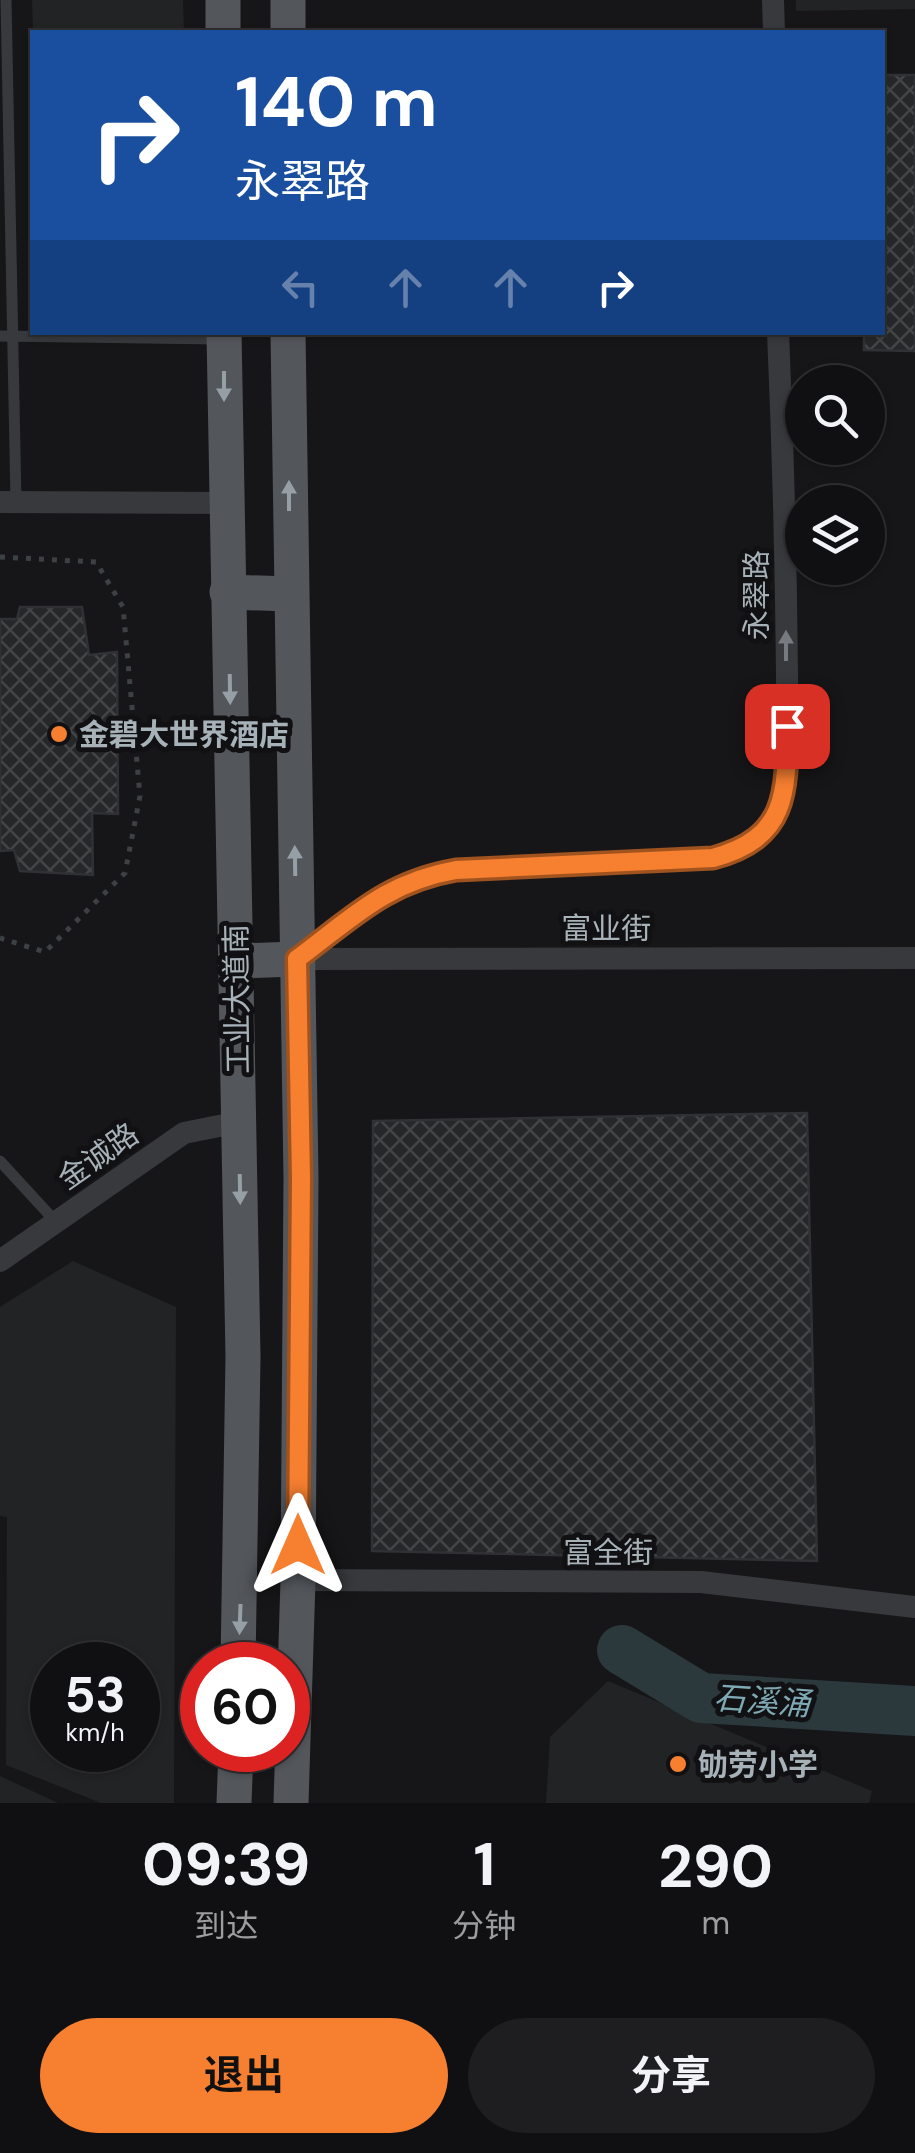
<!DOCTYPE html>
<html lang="zh">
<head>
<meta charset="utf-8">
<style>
  :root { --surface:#101012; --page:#1e1e20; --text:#f1f3f6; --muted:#9c9d9f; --line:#303032; --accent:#f67f30 }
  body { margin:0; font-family:"DM Sans","Noto Sans SC",sans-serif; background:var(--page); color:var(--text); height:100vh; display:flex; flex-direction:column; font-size:38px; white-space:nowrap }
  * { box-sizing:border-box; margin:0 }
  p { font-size:32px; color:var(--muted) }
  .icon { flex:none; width:55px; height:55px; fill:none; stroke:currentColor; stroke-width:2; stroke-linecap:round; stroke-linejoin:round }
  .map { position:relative; height:1803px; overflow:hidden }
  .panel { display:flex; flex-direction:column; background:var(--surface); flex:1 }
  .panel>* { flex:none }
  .top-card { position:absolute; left:30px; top:30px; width:855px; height:305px; border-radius:0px; box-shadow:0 2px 8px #0004,0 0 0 2px var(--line); background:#1a4fa0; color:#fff; overflow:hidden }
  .fabs { position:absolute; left:785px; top:365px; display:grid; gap:20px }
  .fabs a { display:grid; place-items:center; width:100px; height:100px; border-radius:50%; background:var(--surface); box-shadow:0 2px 8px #0004,0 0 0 2px var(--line); font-size:50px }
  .speed { position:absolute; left:30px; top:1642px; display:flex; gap:20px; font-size:50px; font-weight:700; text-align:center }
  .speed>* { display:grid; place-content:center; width:130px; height:130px; border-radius:50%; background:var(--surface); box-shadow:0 2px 8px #0004,0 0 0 2px var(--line); line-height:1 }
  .speed small { font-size:25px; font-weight:400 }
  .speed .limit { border:15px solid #d22; background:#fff; color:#111 }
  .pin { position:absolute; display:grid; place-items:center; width:85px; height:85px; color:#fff; margin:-42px; border-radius:20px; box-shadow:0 5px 15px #0006 }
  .me { position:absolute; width:110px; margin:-55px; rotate:0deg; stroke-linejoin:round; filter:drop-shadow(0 0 8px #0008) }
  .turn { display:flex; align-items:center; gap:35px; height:210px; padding:0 40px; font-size:45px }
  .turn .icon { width:130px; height:130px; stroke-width:2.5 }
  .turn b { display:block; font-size:70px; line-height:85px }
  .lanes { display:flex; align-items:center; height:95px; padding:0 40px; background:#0003; justify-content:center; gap:50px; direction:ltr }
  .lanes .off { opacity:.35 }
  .eta { display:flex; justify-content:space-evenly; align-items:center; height:170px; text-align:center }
  .eta b { font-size:60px; font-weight:700; line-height:70px }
  .cta { display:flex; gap:20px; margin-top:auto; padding:20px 40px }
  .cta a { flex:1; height:115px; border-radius:60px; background:var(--accent); color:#111; font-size:40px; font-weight:700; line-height:115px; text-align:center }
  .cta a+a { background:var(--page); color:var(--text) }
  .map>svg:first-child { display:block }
  .built { fill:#222325; fill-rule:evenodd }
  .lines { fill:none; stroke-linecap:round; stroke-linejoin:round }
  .river { stroke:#2b393c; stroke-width:50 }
  .building { fill:url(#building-cross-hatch); stroke:#303134; stroke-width:2.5 }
  .path { stroke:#3d4144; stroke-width:5; stroke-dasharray:5 8; stroke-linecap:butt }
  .service { stroke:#37393d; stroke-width:11 }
  .minor { stroke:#37393d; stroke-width:22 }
  .primary { stroke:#53575c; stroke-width:35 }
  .oneway { fill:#969fa6 }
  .oneway2 { fill:#757b81 }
  .route-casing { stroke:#a0531f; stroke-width:25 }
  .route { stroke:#f67f30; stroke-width:18 }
  .poi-dot { fill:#f67f30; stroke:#111113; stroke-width:4 }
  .labels { text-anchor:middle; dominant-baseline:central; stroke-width:10; stroke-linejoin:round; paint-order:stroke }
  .street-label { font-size:30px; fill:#a7b1b8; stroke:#111113 }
  .poi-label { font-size:30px; font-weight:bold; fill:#a7b1b8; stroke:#111113; text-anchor:start }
  .water-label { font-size:32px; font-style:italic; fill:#7ea9b4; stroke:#111113 }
</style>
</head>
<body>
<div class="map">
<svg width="915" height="1803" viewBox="0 0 915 1803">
  <defs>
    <pattern id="building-cross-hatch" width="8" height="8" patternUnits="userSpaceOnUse" patternTransform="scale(2.5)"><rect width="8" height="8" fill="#262729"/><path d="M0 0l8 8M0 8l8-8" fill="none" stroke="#434446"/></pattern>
  </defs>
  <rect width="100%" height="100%" fill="#161618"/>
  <g class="built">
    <path d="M32,0H183L184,32H33Z"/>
    <path d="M796,0H915V9L796,11Z"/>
    <path d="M73,1261L176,1307L174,1803H101L6,1765L7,1517L0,1516V1307ZM52,1665H138V1750H52Z"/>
    <path d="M608,1681L872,1791L869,1803H546L550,1737Z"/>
    <path d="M0,1776L58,1803H0Z"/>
  </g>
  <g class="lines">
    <path class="river" d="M622,1650L701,1698L915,1711"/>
  </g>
  <g class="building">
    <path d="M882,75H915V351L864,350V332H882Z"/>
    <path d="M20,607H82L89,655L117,652L118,814L92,813L93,875L20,871L14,850L0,851V619H17Z"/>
    <path d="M807,1113L817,1561L372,1551L373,1121Z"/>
  </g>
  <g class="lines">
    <path class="path" d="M0,557L96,562L123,607L140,796L125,873L45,952L0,938"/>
    <g class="service">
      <path d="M6,0L16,502"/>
      <path d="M0,336L220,339"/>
      <path d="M0,1161L56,1222"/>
    </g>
    <g class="minor">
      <path d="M773,0L774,32"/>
      <path d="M0,502L225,503"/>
      <path d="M297,959C352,917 386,883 457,871L713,858C741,850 766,840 778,811C794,771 787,718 787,675C786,561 783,447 778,332"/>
      <path d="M297,959L915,958"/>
      <path d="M0,1261L184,1133L239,1122"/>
      <path d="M298,1580L701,1582L915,1607"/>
    </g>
    <g class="primary">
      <path d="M223,0V32"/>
      <path d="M288,0V32"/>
      <path d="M224,332L243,1357L238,1665"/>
      <path d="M288,332L301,1178L298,1580L291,1803"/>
      <path d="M227,592L290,594"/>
      <path d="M236,961L297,959"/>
      <path d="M234,1803L236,1750"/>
    </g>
  </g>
  <defs><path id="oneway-solid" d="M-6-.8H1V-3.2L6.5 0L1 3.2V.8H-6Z" transform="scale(2.5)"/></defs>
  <g class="oneway">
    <use href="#oneway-solid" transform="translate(224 386) rotate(90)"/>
    <use href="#oneway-solid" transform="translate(289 496) rotate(-90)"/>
    <use href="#oneway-solid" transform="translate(230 689) rotate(89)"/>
    <use href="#oneway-solid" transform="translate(295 861) rotate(-91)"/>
    <use href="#oneway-solid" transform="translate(240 1189) rotate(89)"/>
    <use href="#oneway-solid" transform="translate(240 1619) rotate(92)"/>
  </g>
  <use class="oneway2" href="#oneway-solid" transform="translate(786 646) rotate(-90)"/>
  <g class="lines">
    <defs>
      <path id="route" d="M298,1545L301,1178L297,959C352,918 386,882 456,870L713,858C787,838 787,794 787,726"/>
    </defs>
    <use href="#route" class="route-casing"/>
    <use href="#route" class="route"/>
  </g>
  <g class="poi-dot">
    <circle cx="59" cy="734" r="10"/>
    <circle cx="678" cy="1764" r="10"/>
  </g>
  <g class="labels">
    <g class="street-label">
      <text transform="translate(756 595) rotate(-90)">永翠路</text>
      <text x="606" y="928">富业街</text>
      <text transform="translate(237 999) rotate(-91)">工业大道南</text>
      <text transform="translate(98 1156) rotate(-35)">金诚路</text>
      <text x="608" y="1552">富全街</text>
    </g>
    <g class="poi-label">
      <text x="79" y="734">金碧大世界酒店</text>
      <text x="698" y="1764">劬劳小学</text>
    </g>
    <g class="water-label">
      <text transform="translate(762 1701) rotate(4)">石溪涌</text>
    </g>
  </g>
</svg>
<div class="fabs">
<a><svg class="icon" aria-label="search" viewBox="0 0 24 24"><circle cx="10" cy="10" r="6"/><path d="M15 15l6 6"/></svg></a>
<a><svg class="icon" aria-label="layers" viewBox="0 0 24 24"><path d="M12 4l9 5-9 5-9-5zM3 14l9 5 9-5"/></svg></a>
</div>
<div class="speed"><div>53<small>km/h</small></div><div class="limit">60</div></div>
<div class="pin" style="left:787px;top:726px;background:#d93025"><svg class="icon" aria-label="arrive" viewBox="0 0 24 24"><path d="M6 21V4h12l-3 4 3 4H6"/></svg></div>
<svg class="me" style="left:298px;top:1545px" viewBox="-20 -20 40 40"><path d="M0-17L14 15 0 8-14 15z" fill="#f67f30" stroke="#fff" stroke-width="4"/></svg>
<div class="top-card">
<div class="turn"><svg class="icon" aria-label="right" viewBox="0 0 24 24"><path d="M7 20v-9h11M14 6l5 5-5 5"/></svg><div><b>140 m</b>永翠路</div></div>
<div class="lanes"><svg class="icon off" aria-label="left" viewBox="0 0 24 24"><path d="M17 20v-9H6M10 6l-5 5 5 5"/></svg><svg class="icon off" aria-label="ahead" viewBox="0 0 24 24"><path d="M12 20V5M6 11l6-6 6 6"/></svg><svg class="icon off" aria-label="ahead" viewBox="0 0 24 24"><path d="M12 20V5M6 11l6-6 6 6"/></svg><svg class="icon" aria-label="right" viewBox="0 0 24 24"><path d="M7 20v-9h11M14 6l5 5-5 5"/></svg></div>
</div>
</div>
<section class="panel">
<div class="eta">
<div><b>09:39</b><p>到达</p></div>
<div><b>1</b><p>分钟</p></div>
<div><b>290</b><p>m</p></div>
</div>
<div class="cta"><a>退出</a><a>分享</a></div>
</section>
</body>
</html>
